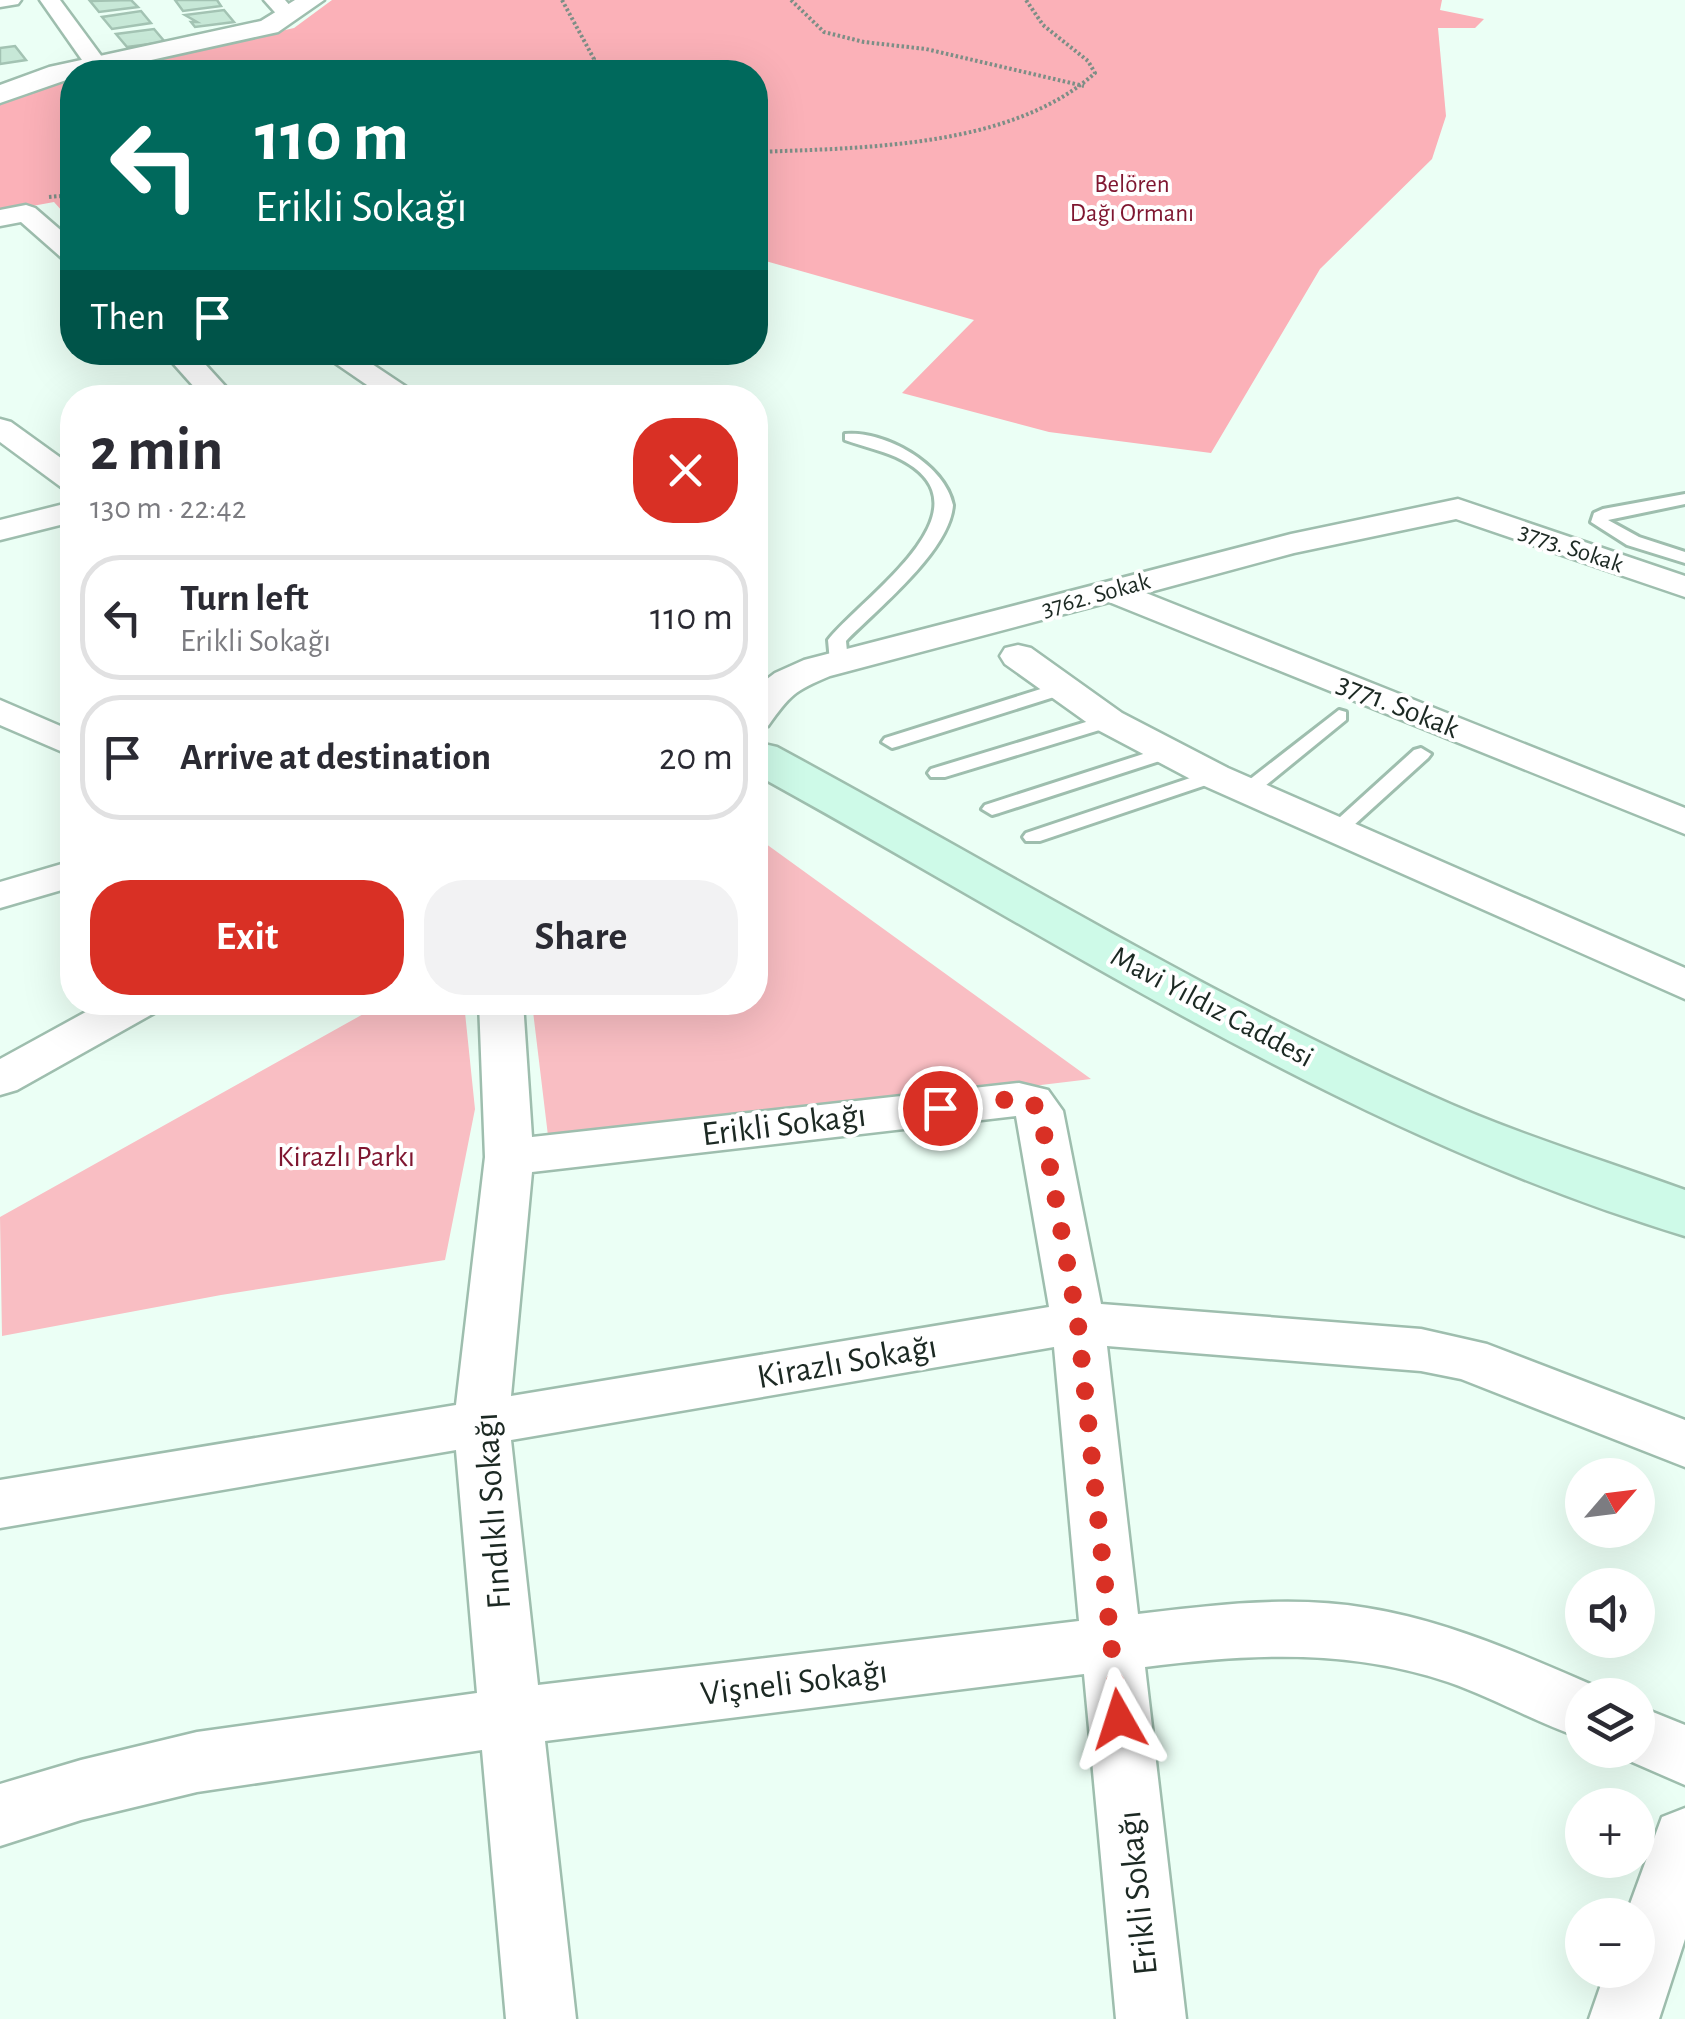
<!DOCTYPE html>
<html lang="en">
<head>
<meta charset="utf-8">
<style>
  :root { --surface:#fff; --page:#f2f2f3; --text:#2b2b33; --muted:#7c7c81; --line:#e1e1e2; --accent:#d93025 }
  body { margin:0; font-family:"Alegreya Sans",sans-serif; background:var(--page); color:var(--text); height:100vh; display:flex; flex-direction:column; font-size:38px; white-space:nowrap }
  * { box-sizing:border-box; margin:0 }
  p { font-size:32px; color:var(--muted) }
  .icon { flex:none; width:55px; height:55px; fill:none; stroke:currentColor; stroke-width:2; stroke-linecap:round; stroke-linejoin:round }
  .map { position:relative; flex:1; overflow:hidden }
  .panel { position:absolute; left:60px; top:385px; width:708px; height:630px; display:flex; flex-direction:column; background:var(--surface); border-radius:40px; box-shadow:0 10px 40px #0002 }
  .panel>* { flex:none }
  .guide { position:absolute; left:60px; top:60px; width:708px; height:305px; border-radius:40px; box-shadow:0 10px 40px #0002; background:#00695c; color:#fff; overflow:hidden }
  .needle { width:65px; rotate:62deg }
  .buttons { position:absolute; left:1565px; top:1458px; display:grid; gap:20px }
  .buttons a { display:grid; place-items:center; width:90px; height:90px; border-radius:50%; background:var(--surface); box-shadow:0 10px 40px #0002; font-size:50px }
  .pin { position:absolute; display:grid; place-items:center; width:85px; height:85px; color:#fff; margin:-42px; border:5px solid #fff; border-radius:50%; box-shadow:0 2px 10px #0007 }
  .me { position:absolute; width:110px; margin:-55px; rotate:354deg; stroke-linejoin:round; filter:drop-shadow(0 0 8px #0008) }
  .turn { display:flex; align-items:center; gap:35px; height:210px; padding:0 30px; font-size:45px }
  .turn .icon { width:130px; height:130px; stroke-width:2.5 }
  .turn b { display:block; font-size:70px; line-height:85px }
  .then { display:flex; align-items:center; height:95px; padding:0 30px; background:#0003; gap:20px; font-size:38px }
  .round { display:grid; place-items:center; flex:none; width:105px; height:105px; border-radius:40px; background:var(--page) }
  .overview { display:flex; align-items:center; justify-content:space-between; height:170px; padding:0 30px }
  h1 { font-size:60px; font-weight:700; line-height:75px }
  .cta { display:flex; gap:20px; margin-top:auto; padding:20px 30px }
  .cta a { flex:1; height:115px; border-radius:40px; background:var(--accent); color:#fff; font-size:40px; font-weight:700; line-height:115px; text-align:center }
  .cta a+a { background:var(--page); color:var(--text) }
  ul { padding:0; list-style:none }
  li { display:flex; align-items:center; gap:30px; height:125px; margin:0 20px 15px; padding:0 10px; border:5px solid var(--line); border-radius:40px }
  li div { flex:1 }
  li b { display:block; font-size:38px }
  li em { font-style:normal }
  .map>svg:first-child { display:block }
  .green { fill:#f9bec3 }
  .forest { fill:#fbb1b8 }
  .building { fill:#c7e8d7; stroke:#a3c3b3; stroke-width:2.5 }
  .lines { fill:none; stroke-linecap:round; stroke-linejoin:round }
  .service-casing { stroke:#9ebeae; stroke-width:6 }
  .minor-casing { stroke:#9ebeae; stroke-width:5 }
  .tertiary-casing { stroke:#9ebeae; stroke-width:5 }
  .secondary-casing { stroke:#9ebeae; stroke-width:5 }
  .path { stroke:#7d8e86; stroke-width:4; stroke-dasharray:2.5 2.5; stroke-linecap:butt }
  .service { fill:#fff; fill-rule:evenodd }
  .minor { fill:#fff; fill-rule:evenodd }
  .tertiary { fill:#fff; fill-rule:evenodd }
  .secondary { fill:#cefae8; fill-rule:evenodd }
  .route { stroke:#d93025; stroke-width:18; stroke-dasharray:0 32.4 }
  .labels { text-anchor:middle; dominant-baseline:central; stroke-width:8; stroke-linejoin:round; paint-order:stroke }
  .far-park-label { font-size:25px; fill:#7f1630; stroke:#fff }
  .far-street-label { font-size:25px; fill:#1c2923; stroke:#fff }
  .street-label { font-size:30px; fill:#1c2923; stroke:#fff }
  .park-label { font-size:30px; fill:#7f1630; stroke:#fff }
  .near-street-label { font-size:35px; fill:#1c2923; stroke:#fff }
</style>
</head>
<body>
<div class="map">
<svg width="1685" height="2019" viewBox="0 0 1685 2019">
  <rect width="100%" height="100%" fill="#ebfff5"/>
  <g class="green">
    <path d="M755,836L1091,1079L549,1144L532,1003L755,1002Z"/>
    <path d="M383,1003H464L475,1109L445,1260L221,1295L2,1336L0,1217Z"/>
  </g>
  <g class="forest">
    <path d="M332,0H1442L1440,10L1484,19L1475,28H1438L1446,116L1432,159L1320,269L1211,453L1049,432L902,393L974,320L755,258V72H102L294,28Z"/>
    <path d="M72,79V222L54,202L0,212V105L31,89Z"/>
  </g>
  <g class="building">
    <path d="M131,0L138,7L99,12L90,1Z"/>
    <path d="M175,0H217L221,6L183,11Z"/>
    <path d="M224,10L234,22L195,27L191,22H197L185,15Z"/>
    <path d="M141,11L151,23L112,29L102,17Z"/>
    <path d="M154,29L165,42L127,47L116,34Z"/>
    <path d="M15,46L26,60L0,64V48Z"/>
  </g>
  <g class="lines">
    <defs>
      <g id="service">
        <path d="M845,434C884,430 945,464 953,505C950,551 877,609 846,641L848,662L839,667L830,662L828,640C864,595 1000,506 896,457C880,450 862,446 845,440Z"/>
        <path d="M1685,494V504L1608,520L1639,537L1685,552V563L1627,545L1591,522L1594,513L1603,509Z"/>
        <path d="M1063,682L1070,684V692L899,746L892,748L882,742L885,738Z"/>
        <path d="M1339,710L1346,712V720L1254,795H1240L1237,791L1240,787Z"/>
        <path d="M1109,715L1118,721L1116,725L945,777H931L928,773L931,769Z"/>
        <path d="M1168,746L1178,752L1175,756L999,813L992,815L982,809L985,805Z"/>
        <path d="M1421,748L1431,754L1428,758L1343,835H1329L1326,831L1329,827L1414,750Z"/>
        <path d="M1214,770L1224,776L1221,780L1040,841H1026L1023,837L1026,833Z"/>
      </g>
      <g id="minor">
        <path d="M0,0H21L18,4L0,7Z"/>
        <path d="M40,0H60L108,65L105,70H89Z"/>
        <path d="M264,0H285L298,15L288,21L281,19Z"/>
        <path d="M26,205L35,208L72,240V261L63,259L21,222L0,226V210Z"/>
        <path d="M163,352H194L236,398H204Z"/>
        <path d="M319,352H354L423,398H386Z"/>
        <path d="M0,419L11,422L72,466V489L61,487L0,442Z"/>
        <path d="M1458,499L1685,576V597L1456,519L1294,553L1146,593L1685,808V834L1109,602L830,676C794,691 790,695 768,726L755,729V688L775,673L804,660L1291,534Z"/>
        <path d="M72,502V522L0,540V520Z"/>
        <path d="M1018,645L1031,648L1122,713L1228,768L1685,968V999L1200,784L1096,729L1005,664L1000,656L1005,648Z"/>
        <path d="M0,700L72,731V756L0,725Z"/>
        <path d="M72,861V887L0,908V882Z"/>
        <path d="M104,1002H162L156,1012L17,1090L0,1095V1059Z"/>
        <path d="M479,1002H523L532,1137L1019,1083L1048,1090L1063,1111L1101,1304L1421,1329L1487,1344L1685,1420V1467L1461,1379L1421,1371L1107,1346L1138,1614C1214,1605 1291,1595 1367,1608C1449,1621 1528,1657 1604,1690L1606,1695H1582V1738C1537,1723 1494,1698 1448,1682C1347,1648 1248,1654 1145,1667L1186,2019H1116L1084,1674L545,1741L576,2019H506L482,1750L197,1792L81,1820L0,1846V1784L81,1760L197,1732L477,1693L456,1450L0,1528V1480L456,1405L485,1157ZM1016,1116L1049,1307L511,1396L532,1172ZM1054,1347L1079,1621L538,1685L511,1440Z"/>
        <path d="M1638,1706L1685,1725V1785L1616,1755L1613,1750H1638Z"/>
        <path d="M1685,1808V1939L1659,2019H1589L1606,1970H1638V1915H1626L1662,1817Z"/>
      </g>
      <path id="tertiary" d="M295,0H324L278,32L97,72H72V78L0,103V85L49,67L261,21Z"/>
      <path id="secondary" d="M760,743L777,747C994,864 1205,994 1430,1095C1513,1133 1600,1159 1685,1190V1236C1350,1135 1059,941 755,774V744Z"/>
    </defs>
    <use href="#service" class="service-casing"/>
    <use href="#minor" class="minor-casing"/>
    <use href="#tertiary" class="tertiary-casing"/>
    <use href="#secondary" class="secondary-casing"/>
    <g class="path">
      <path d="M562,0L594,59L591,72"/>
      <path d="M791,0L824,32L864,42L926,49L1084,86"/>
      <path d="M755,152C862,148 1012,148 1095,73L1088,61L1043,25L1026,0"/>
      <path d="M49,197L72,195"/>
    </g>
    <use href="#service" class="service"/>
    <use href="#minor" class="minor"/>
    <use href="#tertiary" class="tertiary"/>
    <use href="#secondary" class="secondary"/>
  </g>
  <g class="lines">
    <path class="route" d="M940,1108L1019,1098L1031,1102L1040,1111L1078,1324L1119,1719"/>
  </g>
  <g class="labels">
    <g class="far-park-label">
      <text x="1132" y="184">Belören<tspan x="1132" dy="29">Dağı Ormanı</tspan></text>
    </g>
    <g class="far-street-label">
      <text transform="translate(1571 548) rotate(19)">3773. Sokak</text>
      <text transform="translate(1096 595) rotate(-15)">3762. Sokak</text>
    </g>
    <g class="street-label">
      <text transform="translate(1398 706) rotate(22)">3771. Sokak</text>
      <text transform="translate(1212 1007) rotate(28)">Mavi Yıldız Caddesi</text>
    </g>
    <g class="park-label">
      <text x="346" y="1157">Kirazlı Parkı</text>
    </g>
    <g class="near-street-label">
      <text transform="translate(784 1125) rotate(-7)">Erikli Sokağı</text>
      <text transform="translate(847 1362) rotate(-10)">Kirazlı Sokağı</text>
      <text transform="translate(493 1511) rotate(-94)">Fındıklı Sokağı</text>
      <text transform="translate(794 1683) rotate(-7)">Vişneli Sokağı</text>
      <text transform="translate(1138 1893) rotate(-96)">Erikli Sokağı</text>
    </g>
  </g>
</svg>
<div class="buttons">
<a><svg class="needle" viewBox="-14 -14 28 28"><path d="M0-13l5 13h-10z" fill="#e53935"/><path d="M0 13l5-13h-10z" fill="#7c7c81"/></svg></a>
<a><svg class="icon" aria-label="sound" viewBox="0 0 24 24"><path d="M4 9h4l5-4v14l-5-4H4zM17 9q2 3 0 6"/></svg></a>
<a><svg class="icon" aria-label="layers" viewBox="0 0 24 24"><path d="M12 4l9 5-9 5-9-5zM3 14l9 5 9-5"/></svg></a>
<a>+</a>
<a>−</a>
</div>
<div class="pin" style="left:940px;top:1108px;background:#d93025"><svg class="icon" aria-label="arrive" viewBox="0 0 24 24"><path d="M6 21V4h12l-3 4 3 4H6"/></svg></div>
<svg class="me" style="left:1119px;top:1719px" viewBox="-20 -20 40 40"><path d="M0-17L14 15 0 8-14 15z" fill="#d93025" stroke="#fff" stroke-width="4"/></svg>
<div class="guide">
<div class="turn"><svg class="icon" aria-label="left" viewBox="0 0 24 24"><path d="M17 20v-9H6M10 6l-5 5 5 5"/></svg><div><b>110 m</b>Erikli Sokağı</div></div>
<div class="then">Then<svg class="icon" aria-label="arrive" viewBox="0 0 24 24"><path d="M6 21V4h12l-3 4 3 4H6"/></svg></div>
</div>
<section class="panel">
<div class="overview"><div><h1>2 min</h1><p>130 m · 22:42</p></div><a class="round" style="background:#d93025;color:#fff"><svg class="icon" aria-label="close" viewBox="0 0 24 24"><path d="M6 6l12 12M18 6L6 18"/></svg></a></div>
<ul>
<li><svg class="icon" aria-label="left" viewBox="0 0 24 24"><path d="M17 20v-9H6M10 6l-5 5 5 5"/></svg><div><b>Turn left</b><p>Erikli Sokağı</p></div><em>110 m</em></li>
<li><svg class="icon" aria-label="arrive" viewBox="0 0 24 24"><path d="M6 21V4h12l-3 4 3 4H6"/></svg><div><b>Arrive at destination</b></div><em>20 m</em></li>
</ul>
<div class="cta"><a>Exit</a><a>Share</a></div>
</section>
</div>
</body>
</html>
